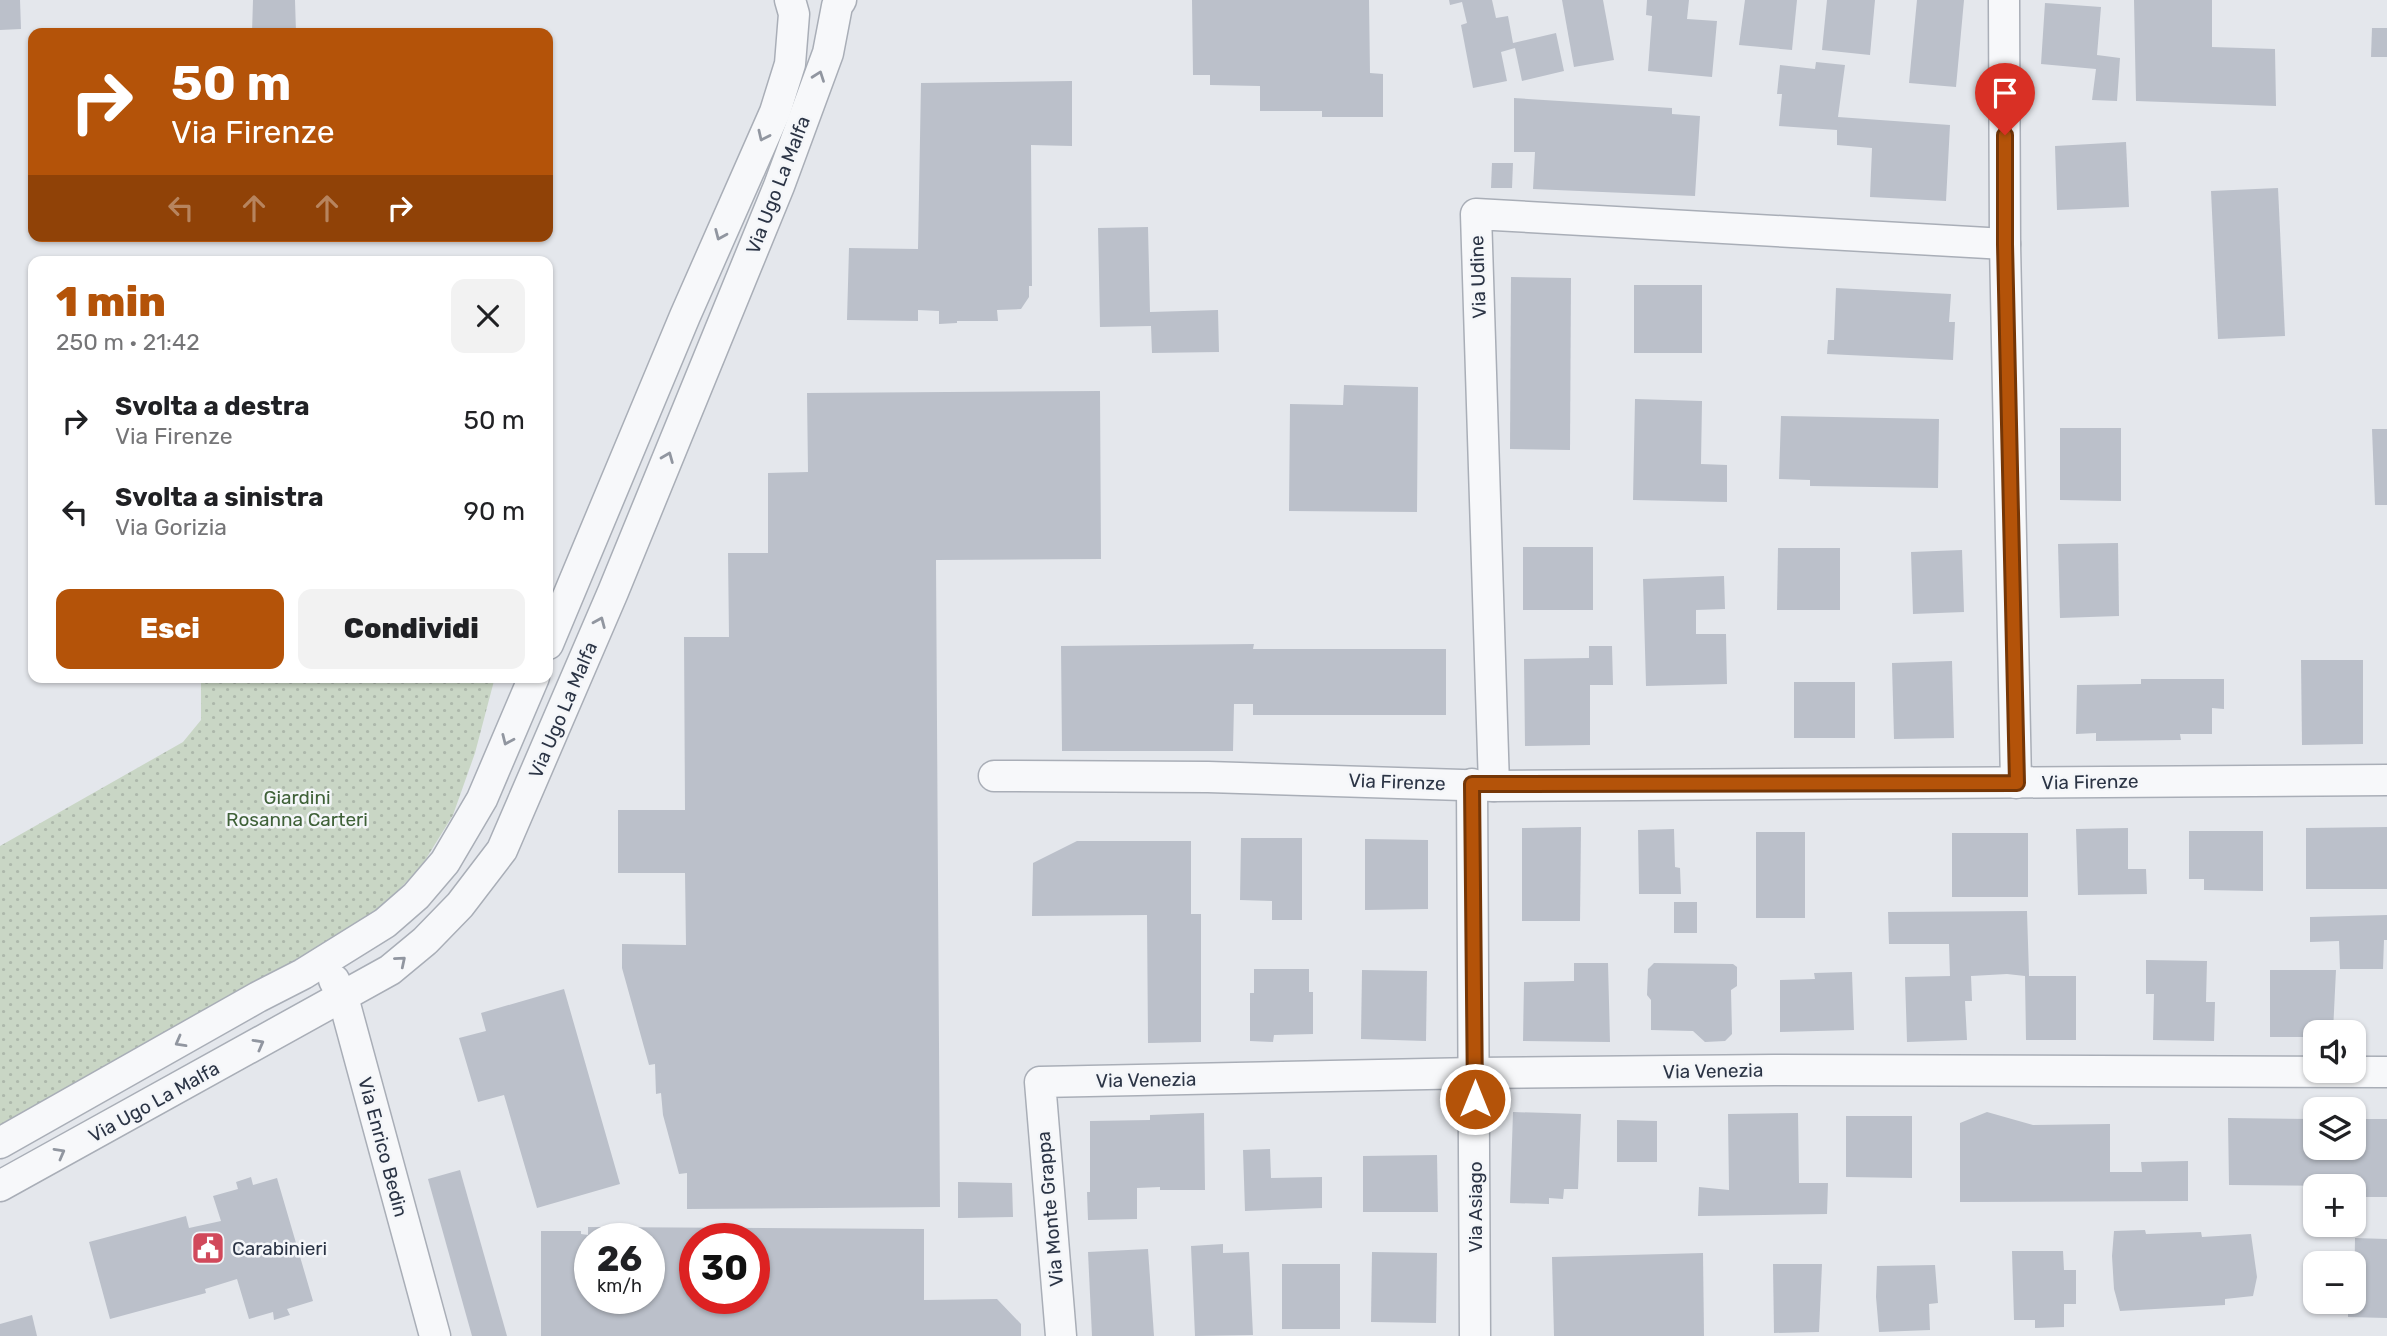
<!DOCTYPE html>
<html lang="it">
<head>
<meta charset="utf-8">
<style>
  :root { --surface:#fff; --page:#f2f2f2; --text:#202124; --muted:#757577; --accent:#b45309 }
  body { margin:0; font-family:Rubik,sans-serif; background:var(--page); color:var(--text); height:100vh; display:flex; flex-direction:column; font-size:26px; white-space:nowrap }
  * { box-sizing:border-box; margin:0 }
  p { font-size:23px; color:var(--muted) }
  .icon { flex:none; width:38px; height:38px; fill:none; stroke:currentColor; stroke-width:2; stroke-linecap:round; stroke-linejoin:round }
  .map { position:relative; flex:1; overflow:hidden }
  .side { position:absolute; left:28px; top:256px; width:525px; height:427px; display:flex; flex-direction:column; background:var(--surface); border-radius:14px; box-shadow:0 2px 5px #0004 }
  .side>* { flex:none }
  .top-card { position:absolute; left:28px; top:28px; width:525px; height:214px; border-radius:14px; box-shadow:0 2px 5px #0004; background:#b45309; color:#fff; overflow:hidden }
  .controls { position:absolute; left:2303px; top:1020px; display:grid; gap:14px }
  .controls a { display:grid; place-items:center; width:63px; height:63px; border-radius:14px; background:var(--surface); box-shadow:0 2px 5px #0004; font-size:35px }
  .speed { position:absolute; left:574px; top:1223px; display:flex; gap:14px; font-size:35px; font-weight:700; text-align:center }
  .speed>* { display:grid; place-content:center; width:91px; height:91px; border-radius:50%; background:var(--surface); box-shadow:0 2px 5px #0004; line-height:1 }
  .speed small { font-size:18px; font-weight:400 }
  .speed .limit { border:10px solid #d22; background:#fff; color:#111 }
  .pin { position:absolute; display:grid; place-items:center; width:60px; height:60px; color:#fff; margin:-72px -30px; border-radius:50% 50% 50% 0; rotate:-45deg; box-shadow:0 0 7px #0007 }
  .pin .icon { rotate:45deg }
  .me { position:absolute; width:77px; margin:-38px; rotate:0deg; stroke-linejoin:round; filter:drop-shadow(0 0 5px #0008) }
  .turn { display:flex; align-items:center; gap:24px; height:147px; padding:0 28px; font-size:32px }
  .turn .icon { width:91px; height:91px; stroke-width:2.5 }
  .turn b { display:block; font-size:49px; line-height:60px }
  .lanes { display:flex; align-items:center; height:66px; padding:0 28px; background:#0003; justify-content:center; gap:35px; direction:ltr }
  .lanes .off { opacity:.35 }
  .round { display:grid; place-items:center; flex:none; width:74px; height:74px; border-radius:14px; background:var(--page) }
  .head { display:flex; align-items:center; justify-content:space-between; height:119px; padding:0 28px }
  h1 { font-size:42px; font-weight:800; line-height:52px; color:var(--accent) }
  .cta { display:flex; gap:14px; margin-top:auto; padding:14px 28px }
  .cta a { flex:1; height:80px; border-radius:14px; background:var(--accent); color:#fff; font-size:28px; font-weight:800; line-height:80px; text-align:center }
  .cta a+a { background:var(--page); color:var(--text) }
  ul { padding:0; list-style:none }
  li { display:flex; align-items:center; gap:21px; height:91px; padding:0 28px }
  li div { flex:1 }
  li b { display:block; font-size:26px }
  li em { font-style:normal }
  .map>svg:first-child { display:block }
  .garden { fill:url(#garden-dots) }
  .building { fill:#bbc0ca; fill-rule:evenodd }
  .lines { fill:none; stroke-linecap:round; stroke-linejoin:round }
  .street-casing { stroke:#a9aeb7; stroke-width:33 }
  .street { stroke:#f7f8fa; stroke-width:30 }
  .oneway { stroke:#9196a0 }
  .route-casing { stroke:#753606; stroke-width:18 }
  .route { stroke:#b45309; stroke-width:12 }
  .labels { text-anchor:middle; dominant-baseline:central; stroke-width:5; stroke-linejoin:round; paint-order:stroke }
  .street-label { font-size:19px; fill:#2b3445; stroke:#f4f6f9 }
  .park-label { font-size:19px; fill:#3f6138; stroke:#f4f6f9 }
  .poi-label { font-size:19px; fill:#2b3445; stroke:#f4f6f9; text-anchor:start }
</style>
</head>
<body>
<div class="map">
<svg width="2387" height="1336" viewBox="0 0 2387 1336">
  <defs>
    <pattern id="garden-dots" width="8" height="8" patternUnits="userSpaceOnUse" patternTransform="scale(1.75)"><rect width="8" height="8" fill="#c9d6c5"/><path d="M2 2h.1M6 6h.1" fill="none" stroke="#adb8ab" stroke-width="1.8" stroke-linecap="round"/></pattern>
  </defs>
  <rect width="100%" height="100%" fill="#e4e7ec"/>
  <path class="garden" d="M201,677H495L475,753L453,815L421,867L365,924L0,1127V846L183,742L201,720Z"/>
  <g class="building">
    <path d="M0,0H20L21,29L0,30Z"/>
    <path d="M253,0H295L296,33H252Z"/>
    <path d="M1192,0H1369L1370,73L1383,74V117H1322V111H1260V86L1210,85V75H1193Z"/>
    <path d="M1449,0H1492L1496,18L1508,16L1513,43L1556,33L1564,71L1522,81L1515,48L1501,52L1507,81L1473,88L1461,25L1467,23L1462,2L1450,5Z"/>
    <path d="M1562,0H1603L1614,60L1574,67Z"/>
    <path d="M1647,0H1689L1687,19L1717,21L1712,77L1648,71L1652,16L1646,15Z"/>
    <path d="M1745,0H1797L1792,50L1739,45Z"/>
    <path d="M1827,0H1875L1870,55L1822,50Z"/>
    <path d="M1917,0H1964L1956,87L1909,83Z"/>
    <path d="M2134,0H2212V47L2275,49L2276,106L2136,101Z"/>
    <path d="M2045,3L2101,7L2097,55L2120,58L2117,101L2092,100L2096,69L2041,64Z"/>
    <path d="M2372,28H2387V57H2371Z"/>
    <path d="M1816,62L1845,65L1838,117L1950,125L1946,201L1870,197L1872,148L1837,145V130L1779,126L1782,94H1777L1780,65L1815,69Z"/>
    <path d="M1072,81V146L1031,145L1032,286H1029V297L1021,309L997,310L998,321H957V323L939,324V311L918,310V321L847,320L849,248L918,249L921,83Z"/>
    <path d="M1514,98L1672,108V114L1700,116L1695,196L1533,189L1535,152H1514Z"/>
    <path d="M2126,142L2129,207L2057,210L2055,146Z"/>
    <path d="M1492,163H1513L1512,188H1491Z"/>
    <path d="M2278,188L2285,336L2218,339L2211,191Z"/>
    <path d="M1148,227L1150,312L1218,310L1219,352L1152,353L1151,326L1100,327L1098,228Z"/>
    <path d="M1511,277L1571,278L1570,450L1510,449Z"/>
    <rect x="1634" y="285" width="68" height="68"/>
    <path d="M1836,288L1951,294L1949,322H1955L1953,360L1827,354L1828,340H1834Z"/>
    <path d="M1344,385L1418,387L1417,512L1289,511L1290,404L1343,405Z"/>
    <path d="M1100,391L1101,559L936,560L940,1207L687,1209V1173L679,1174L663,1115L661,1093L656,1094L655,1064L649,1065L622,968V944L686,945L685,873H618V810H685L684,637H729L728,553H768V473L808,472L807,393Z"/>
    <path d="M1635,399L1702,401L1701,464L1727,465V502L1633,500Z"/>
    <path d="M1781,416L1939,419L1938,488L1810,486V480L1779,479Z"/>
    <path d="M2060,428H2121V501L2060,500Z"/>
    <path d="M2372,429H2387V505H2375Z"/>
    <path d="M2118,543L2119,616L2060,618L2058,544Z"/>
    <rect x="1523" y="547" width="70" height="63"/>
    <path d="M1778,548H1840V610H1777Z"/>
    <path d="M1962,550L1964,612L1913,614L1911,552Z"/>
    <path d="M1724,576L1725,609L1696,610V634H1726L1727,684L1646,686L1643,579Z"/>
    <path d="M1254,644L1253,649H1446V715H1253V704H1234L1233,751H1062L1061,646Z"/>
    <path d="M1589,646H1612L1613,685H1590V745L1525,746L1524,659L1589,658Z"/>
    <path d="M2301,660H2363V744L2302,745Z"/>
    <path d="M1952,661L1954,738L1894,739L1892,663Z"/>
    <path d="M2141,679H2224V709L2212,708V734H2180L2181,740L2096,741V733L2076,734L2077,685L2141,684Z"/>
    <rect x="1794" y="682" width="61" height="56"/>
    <path d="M1581,827L1580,921H1522V828Z"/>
    <path d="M2387,827V889H2306V828Z"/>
    <path d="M2128,828V869H2146L2147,894L2078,895L2076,829Z"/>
    <path d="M1674,829L1675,867L1680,868L1681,894H1639L1638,830Z"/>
    <path d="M2189,831H2263V891L2204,890V879H2189Z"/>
    <rect x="1756" y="832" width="49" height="86"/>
    <rect x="1952" y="833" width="76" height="64"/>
    <path d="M1241,838H1302V920H1272V901L1240,900Z"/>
    <path d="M1365,839L1428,840V909L1365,910Z"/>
    <path d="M1077,841H1191V914H1201V1042L1148,1043L1147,915L1032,916L1033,863Z"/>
    <rect x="1674" y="902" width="23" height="31"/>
    <path d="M2027,911L2029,976H2076V1040H2026L2025,976L2007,974L1971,976L1972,1001H1965L1967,1040L1907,1042L1905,977L1950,976L1949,944H1889L1888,912Z"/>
    <path d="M2387,915V940H2384L2383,969H2340L2339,941L2310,942V917Z"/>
    <path d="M2146,960L2207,961L2206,1002H2215L2214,1041L2153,1040L2154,994H2146Z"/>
    <path d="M1574,963H1608L1610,1042L1523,1041L1524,982L1574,981Z"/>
    <path d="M1654,963L1733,964L1737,967V986L1731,990L1732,1034L1725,1041L1705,1042L1693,1031L1651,1030V1000L1647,995L1648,969Z"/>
    <path d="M1254,969H1309V992H1313V1034L1274,1035L1273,1042L1250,1041V993H1254Z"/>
    <path d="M1362,970L1427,971L1426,1041L1361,1039Z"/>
    <path d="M2270,970H2336L2333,1032H2315V1037H2270Z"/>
    <path d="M1852,972L1854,1030L1780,1032V980L1815,979L1814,973Z"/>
    <path d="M564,989L620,1184L537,1208L504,1095L478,1102L459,1038L486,1031L481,1013Z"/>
    <path d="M1513,1112L1581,1114L1578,1189H1564L1563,1199L1549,1198V1204L1510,1203Z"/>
    <path d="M1987,1112L2033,1125L2110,1124V1172H2142L2141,1162L2188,1161V1201L1960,1202V1123Z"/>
    <path d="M1204,1113L1205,1190H1160V1187L1137,1188V1219L1088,1220L1087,1192H1090V1121L1150,1120V1115Z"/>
    <path d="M1798,1113L1799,1183H1828L1827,1214L1698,1216L1699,1187L1729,1190L1728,1114Z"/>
    <path d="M1846,1116H1912V1178L1846,1177Z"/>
    <path d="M2228,1118L2315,1119V1148H2354V1119H2387V1197H2364V1186L2229,1185Z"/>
    <path d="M1617,1120L1657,1121V1162H1617Z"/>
    <path d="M1270,1149L1271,1178L1322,1177V1208L1245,1211L1243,1150Z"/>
    <path d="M1437,1155L1438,1212H1363V1156Z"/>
    <path d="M460,1170L507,1336H472L428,1179Z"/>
    <path d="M251,1177L253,1185L277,1178L313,1301L287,1309L290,1315L274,1320L273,1312L249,1319L237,1279L205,1289L206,1293L110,1319L89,1242L186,1216L189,1228L221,1221L213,1196L238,1189L236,1182Z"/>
    <path d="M958,1182L1012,1183L1013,1217L958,1218Z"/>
    <path d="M588,1227L924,1229V1300L997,1299L1021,1324V1336H541V1231H581V1234L588,1235ZM590,1239H649V1298H590ZM695,1239H754V1298H695Z"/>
    <path d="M2145,1230L2146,1234L2201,1232L2202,1237L2251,1234L2257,1277L2253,1296L2225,1299V1305L2120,1311L2114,1289L2112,1256L2114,1231Z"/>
    <path d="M2355,1238L2387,1239V1318L2348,1317V1302H2354Z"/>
    <path d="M1223,1244V1253L1249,1252L1253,1335L1195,1336L1191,1246Z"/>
    <path d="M1148,1249L1154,1336H1092L1088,1252Z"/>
    <path d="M2012,1251H2063L2064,1270H2076V1304H2064V1327L2035,1328V1320H2014Z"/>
    <path d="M1372,1252L1437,1253L1436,1323L1371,1322Z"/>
    <path d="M1703,1253L1704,1336H1554L1552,1257Z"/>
    <rect x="1282" y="1264" width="58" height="65"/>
    <path d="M1773,1264H1822L1819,1332L1774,1333Z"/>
    <path d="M1935,1265L1938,1303L1929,1304L1930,1330L1879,1332L1876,1297L1877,1266Z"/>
    <path d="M32,1315L37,1336H0V1324Z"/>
  </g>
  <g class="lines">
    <defs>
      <g id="street">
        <path d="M2004,0L2005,244L2016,783"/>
        <path d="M548,644L685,316L775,112L790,64L794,14L790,0"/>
        <path d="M994,776L1208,777L1494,786L2387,780"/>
        <path d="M1472,784L1475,1336"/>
        <path d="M1494,786L1476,214L2005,244"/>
        <path d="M334,980L343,997L435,1336"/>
        <path d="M0,1143L258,997L303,974L385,923L416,896L445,862L482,799L534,677"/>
        <path d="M0,1186L390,970L425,941L460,905L502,850L613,592L779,186L828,53L837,6L841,0"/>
        <path d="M1061,1336L1040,1082L1475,1073L1774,1070L2387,1072"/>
      </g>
    </defs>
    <use href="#street" class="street-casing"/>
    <use href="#street" class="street"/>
  </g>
  <defs><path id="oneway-chevron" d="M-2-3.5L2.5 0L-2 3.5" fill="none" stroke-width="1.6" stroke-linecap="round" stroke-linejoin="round" transform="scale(1.75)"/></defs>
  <g class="oneway">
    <use href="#oneway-chevron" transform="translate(819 76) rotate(-70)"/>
    <use href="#oneway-chevron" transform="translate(763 136) rotate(115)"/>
    <use href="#oneway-chevron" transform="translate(720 235) rotate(113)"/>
    <use href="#oneway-chevron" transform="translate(668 457) rotate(-68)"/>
    <use href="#oneway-chevron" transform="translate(600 622) rotate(-67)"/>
    <use href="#oneway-chevron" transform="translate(507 740) rotate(114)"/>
    <use href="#oneway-chevron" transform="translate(401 961) rotate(-40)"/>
    <use href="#oneway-chevron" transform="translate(180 1042) rotate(151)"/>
    <use href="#oneway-chevron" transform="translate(259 1044) rotate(-29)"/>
    <use href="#oneway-chevron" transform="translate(60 1153) rotate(-29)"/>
  </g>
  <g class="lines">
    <defs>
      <path id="route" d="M1475,1099L1472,784L2017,783L2005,244V135"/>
    </defs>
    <use href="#route" class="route-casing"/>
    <use href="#route" class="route"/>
  </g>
  <defs>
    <symbol id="civic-square" viewBox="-11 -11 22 22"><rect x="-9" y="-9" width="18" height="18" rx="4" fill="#d1495b" stroke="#f4f6f9"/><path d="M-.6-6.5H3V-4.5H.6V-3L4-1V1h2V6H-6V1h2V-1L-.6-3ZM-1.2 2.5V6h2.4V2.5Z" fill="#fff"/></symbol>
  </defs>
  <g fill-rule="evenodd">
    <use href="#civic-square" x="189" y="1229" width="38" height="38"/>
  </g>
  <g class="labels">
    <g class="street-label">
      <text transform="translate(778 185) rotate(-69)">Via Ugo La Malfa</text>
      <text transform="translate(1478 277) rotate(-92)">Via Udine</text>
      <text transform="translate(563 710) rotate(-67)">Via Ugo La Malfa</text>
      <text transform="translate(1397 782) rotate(2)">Via Firenze</text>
      <text transform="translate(2090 782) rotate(-1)">Via Firenze</text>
      <text transform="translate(1713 1071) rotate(-1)">Via Venezia</text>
      <text transform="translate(1146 1080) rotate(-1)">Via Venezia</text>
      <text transform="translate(154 1102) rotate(-29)">Via Ugo La Malfa</text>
      <text transform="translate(383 1147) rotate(75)">Via Enrico Bedin</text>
      <text transform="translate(1475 1207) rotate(-90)">Via Asiago</text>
      <text transform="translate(1050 1209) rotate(-95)">Via Monte Grappa</text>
    </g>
    <g class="park-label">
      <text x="297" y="797">Giardini<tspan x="297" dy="22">Rosanna Carteri</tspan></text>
    </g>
    <g class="poi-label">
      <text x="232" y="1248">Carabinieri</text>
    </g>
  </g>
</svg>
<div class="controls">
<a><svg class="icon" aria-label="sound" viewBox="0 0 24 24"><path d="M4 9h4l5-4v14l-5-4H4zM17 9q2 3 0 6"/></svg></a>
<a><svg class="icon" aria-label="layers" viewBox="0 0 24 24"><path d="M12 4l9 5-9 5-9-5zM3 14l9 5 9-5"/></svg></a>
<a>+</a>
<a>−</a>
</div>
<div class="speed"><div>26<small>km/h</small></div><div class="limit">30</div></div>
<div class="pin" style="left:2005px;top:135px;background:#d93025"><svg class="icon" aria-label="arrive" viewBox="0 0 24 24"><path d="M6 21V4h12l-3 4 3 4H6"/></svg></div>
<svg class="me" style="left:1475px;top:1099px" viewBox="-20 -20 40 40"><circle r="17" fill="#b45309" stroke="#fff" stroke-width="3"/><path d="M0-11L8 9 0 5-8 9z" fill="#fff"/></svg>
<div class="top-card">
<div class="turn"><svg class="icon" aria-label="right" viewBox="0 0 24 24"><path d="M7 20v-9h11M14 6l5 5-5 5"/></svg><div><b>50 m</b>Via Firenze</div></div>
<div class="lanes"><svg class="icon off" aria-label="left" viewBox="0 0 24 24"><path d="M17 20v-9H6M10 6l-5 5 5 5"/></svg><svg class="icon off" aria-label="ahead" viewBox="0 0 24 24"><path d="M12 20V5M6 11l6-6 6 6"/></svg><svg class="icon off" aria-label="ahead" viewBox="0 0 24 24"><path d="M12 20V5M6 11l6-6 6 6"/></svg><svg class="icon" aria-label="right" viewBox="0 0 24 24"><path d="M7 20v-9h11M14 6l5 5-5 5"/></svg></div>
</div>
<section class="side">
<div class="head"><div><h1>1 min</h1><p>250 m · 21:42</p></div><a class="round"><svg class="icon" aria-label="close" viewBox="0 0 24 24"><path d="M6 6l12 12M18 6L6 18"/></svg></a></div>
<ul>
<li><svg class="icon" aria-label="right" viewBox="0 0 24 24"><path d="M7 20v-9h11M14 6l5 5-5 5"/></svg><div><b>Svolta a destra</b><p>Via Firenze</p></div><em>50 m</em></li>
<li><svg class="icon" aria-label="left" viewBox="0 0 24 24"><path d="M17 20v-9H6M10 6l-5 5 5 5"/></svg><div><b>Svolta a sinistra</b><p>Via Gorizia</p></div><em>90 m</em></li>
</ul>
<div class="cta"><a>Esci</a><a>Condividi</a></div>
</section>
</div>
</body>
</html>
